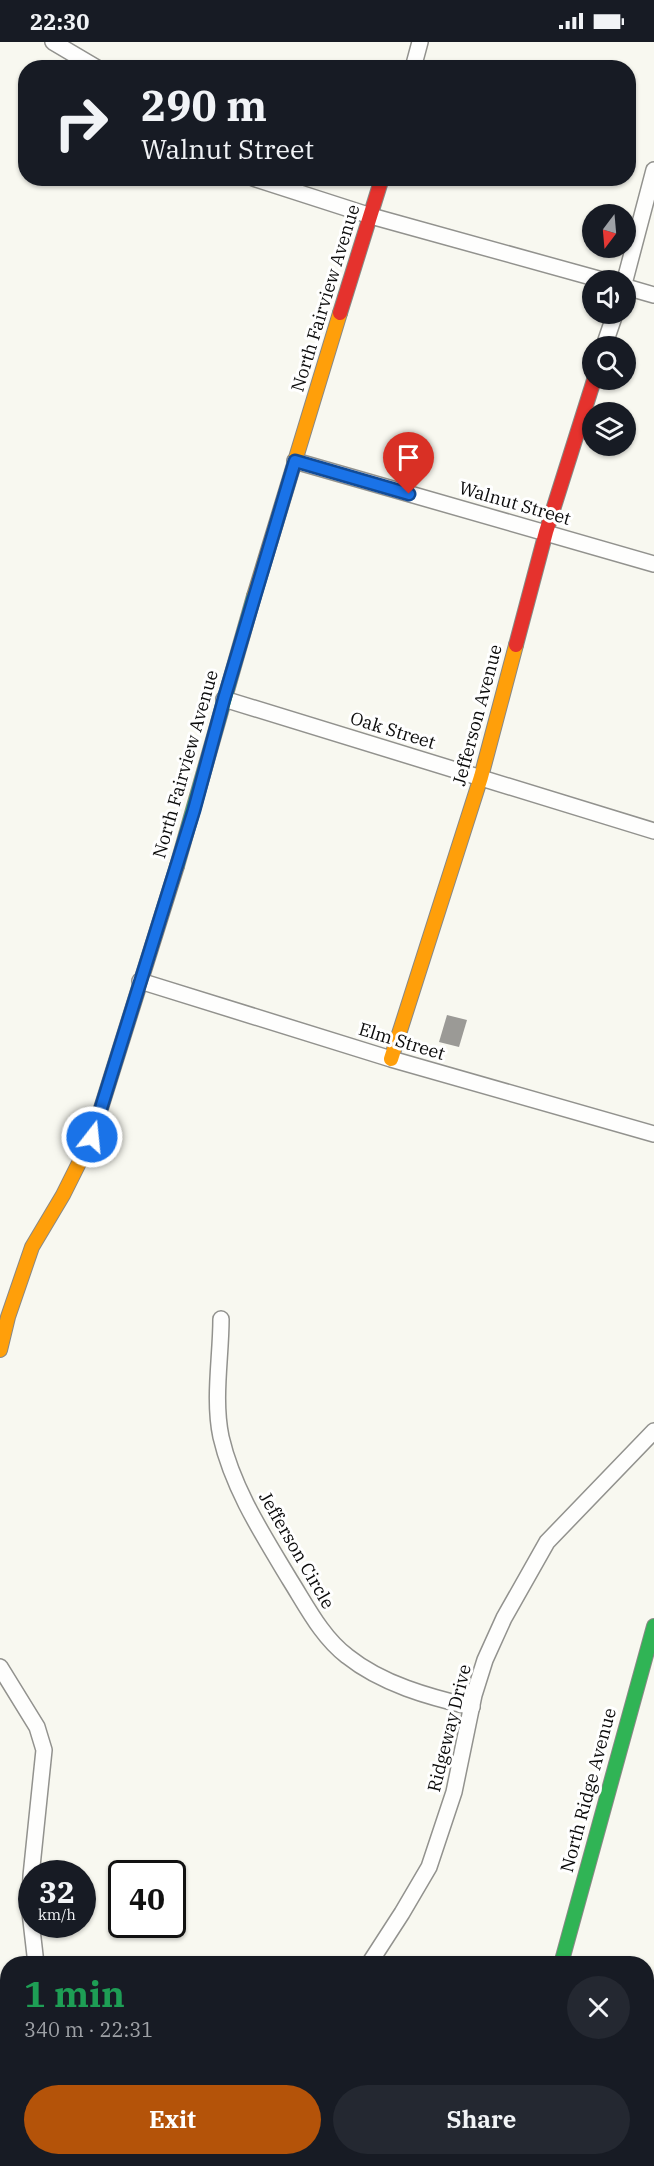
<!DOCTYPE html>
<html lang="en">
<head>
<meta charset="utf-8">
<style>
  :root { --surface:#171b24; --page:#242831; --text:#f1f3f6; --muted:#9ea1a6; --accent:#b45309 }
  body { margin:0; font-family:"IBM Plex Serif",serif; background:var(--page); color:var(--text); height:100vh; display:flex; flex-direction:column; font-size:22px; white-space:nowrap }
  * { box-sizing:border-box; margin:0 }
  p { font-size:20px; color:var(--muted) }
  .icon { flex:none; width:33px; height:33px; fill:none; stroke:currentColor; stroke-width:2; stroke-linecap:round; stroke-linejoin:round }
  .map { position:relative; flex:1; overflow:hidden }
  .sheet { position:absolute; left:0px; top:1914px; width:654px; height:210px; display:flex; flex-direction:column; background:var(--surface); border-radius:24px 24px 0 0; box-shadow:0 2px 4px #0004 }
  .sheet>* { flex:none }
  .banner { position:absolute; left:18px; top:18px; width:618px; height:126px; border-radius:24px; box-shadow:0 2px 4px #0004; background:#171b24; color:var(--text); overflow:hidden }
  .needle { width:39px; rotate:196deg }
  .tools { position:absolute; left:582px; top:162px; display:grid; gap:12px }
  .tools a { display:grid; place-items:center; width:54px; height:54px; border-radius:50%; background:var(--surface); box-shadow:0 2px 4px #0004; font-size:30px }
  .speed { position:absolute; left:18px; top:1818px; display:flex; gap:12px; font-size:30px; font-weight:700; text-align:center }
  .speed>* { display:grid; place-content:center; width:78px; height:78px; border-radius:50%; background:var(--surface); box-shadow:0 2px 4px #0004; line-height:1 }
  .speed small { font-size:15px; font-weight:400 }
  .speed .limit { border:3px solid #111; border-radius:9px; background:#fff; color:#111 }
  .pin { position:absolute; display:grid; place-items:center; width:51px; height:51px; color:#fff; margin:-62px -26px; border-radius:50% 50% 50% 0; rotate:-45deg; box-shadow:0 0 6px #0007 }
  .pin .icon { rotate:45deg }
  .me { position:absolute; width:66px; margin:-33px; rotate:16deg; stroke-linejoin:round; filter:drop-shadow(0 0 4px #0008) }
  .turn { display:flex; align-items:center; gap:21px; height:126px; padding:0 24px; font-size:27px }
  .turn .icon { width:78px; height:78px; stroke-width:2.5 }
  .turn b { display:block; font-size:42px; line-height:51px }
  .round { display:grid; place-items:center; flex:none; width:63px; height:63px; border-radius:32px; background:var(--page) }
  .summary { display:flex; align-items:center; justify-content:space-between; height:102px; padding:0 24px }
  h1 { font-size:36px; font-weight:700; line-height:45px; color:#1e9e55 }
  .primary-button { display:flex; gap:12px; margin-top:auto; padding:12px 24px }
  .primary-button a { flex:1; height:69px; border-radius:36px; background:var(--accent); color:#fff; font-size:24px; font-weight:700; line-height:69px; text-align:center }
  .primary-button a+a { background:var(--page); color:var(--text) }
  .status { display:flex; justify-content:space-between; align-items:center; height:42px; padding:0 30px; background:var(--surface); direction:ltr }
  .status svg { height:16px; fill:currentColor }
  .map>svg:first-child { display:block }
  .building { fill:#9b9a96 }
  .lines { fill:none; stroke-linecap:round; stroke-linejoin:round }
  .street-casing { stroke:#92928e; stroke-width:18 }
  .fast-casing { stroke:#888885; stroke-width:16 }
  .slow-casing { stroke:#888885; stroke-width:16 }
  .jam-casing { stroke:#888885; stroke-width:16 }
  .street { stroke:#fefefd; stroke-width:15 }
  .fast { stroke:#30b455; stroke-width:14 }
  .slow { stroke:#ff9f0a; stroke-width:14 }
  .jam { stroke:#e5322d; stroke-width:14 }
  .route-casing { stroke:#114b97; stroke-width:15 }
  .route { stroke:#1a73e8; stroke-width:10 }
  .labels { text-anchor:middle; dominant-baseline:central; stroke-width:6; stroke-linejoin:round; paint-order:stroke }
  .street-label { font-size:18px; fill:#0b0b0b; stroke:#fff }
</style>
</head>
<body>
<div class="status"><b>22:30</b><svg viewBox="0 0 49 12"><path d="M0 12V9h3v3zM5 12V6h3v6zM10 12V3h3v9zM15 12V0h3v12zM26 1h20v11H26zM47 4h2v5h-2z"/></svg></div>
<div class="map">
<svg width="654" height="2124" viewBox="0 0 654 2124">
  <rect width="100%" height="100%" fill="#f8f8f0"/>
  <path class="building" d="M447,973L467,978L459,1005L439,1000Z"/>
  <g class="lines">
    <defs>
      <g id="street">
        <path d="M53,0L97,26"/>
        <path d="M413,26L420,0"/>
        <path d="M253,136L371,174L602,238"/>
        <path d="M625,238L654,128"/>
        <path d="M626,245L654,253"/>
        <path d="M604,304L615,272"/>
        <path d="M295,419L654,522"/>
        <path d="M224,657L654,789"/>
        <path d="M140,939L391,1017L654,1092"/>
        <path d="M221,1277C221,1315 213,1357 221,1395C233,1447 263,1493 290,1538C307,1565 322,1595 347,1614C382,1642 429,1655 472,1665"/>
        <path d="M0,1625L37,1685L44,1708L31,1834L30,1870L36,1922"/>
        <path d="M369,1922L402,1871L429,1825L454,1750L474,1653L485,1618L504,1576L547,1500L654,1389"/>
        <path d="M0,2047L8,2041"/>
        <path d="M646,2113L654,2115"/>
        <path d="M145,2116L152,2124"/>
        <path d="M196,2124L202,2116"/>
      </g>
      <g id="fast">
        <path d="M177,824L254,554"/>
        <path d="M561,1922L654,1584"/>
      </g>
      <g id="slow">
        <path d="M254,554L340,271"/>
        <path d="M391,1017L481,735L516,603"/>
        <path d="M0,1308L8,1275L32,1205L63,1153L92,1095L177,824"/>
        <path d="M500,2124L503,2116"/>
      </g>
      <g id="jam">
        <path d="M340,271L382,136"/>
        <path d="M516,603L546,490L594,338"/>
      </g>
    </defs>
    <use href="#street" class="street-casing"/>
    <use href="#fast" class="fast-casing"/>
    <use href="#slow" class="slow-casing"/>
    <use href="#jam" class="jam-casing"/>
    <use href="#street" class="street"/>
    <use href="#fast" class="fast"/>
    <use href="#slow" class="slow"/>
    <use href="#jam" class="jam"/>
  </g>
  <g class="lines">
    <defs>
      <path id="route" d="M92,1095L194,768L224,657L295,419L409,452"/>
    </defs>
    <use href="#route" class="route-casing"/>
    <use href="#route" class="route"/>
  </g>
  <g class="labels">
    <g class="street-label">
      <text transform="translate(325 256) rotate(-73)">North Fairview Avenue</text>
      <text transform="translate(515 461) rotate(16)">Walnut Street</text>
      <text transform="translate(477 673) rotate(-75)">Jefferson Avenue</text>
      <text transform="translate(393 688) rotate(17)">Oak Street</text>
      <text transform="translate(185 722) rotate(-74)">North Fairview Avenue</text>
      <text transform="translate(402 999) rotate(17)">Elm Street</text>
      <text transform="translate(297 1508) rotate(60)">Jefferson Circle</text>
      <text transform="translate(449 1686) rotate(-76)">Ridgeway Drive</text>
      <text transform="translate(588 1748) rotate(-75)">North Ridge Avenue</text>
    </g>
  </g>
</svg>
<div class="tools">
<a><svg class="needle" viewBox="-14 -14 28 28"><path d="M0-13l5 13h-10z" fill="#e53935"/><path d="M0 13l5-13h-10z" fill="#9ea1a6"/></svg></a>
<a><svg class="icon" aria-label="sound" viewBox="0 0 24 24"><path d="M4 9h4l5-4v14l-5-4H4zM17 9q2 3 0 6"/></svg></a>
<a><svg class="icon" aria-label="search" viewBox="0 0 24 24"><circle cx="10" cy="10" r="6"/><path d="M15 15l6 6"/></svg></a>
<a><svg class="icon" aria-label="layers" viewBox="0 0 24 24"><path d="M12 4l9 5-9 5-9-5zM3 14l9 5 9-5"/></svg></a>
</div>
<div class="speed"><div>32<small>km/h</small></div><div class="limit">40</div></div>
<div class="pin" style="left:409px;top:452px;background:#d93025"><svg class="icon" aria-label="arrive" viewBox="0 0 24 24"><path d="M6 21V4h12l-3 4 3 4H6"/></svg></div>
<svg class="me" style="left:92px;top:1095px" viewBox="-20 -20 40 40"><circle r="17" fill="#1a73e8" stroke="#fff" stroke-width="3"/><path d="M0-11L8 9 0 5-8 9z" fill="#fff"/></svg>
<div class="banner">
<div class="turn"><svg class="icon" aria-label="right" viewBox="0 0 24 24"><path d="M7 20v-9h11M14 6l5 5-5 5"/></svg><div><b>290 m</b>Walnut Street</div></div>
</div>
<section class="sheet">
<div class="summary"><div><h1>1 min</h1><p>340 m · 22:31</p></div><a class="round"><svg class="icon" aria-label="close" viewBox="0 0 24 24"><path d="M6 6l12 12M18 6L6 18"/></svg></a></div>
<div class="primary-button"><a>Exit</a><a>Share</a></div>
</section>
</div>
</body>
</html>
